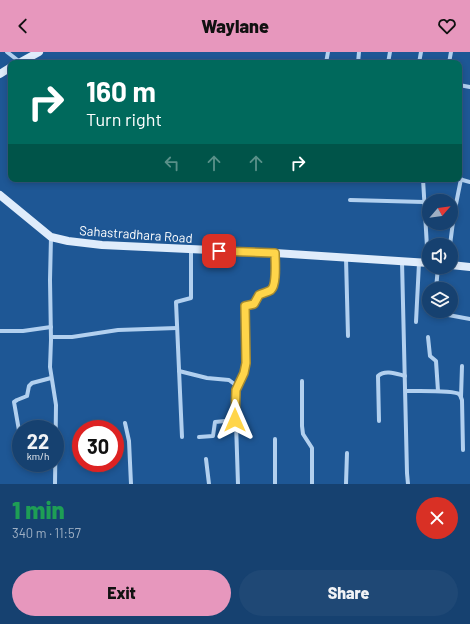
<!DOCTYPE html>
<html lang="en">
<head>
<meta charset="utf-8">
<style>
  :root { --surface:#164170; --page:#1f4875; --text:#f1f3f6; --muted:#9eafc3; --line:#355a83; --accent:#e797bd }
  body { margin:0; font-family:Barlow,sans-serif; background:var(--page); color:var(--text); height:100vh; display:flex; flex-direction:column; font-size:15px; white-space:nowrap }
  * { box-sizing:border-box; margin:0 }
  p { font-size:13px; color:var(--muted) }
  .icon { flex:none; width:22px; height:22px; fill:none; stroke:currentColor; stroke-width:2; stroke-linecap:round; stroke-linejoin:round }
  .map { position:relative; height:432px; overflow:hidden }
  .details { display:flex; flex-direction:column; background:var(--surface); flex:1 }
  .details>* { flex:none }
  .banner { position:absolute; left:8px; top:8px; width:454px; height:122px; border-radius:8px; box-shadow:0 2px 6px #0003,0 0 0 1px var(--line); background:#00695c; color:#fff; overflow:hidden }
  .needle { width:26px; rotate:62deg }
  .buttons { position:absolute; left:422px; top:142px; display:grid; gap:8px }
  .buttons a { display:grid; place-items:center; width:36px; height:36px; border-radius:50%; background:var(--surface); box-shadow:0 2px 6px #0003,0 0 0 1px var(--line); font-size:20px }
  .speed { position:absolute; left:12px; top:368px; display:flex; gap:8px; font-size:20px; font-weight:700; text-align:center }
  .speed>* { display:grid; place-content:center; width:52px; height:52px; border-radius:50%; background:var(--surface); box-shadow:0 2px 6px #0003,0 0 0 1px var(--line); line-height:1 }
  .speed small { font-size:10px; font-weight:400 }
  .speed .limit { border:6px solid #d22; background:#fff; color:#111 }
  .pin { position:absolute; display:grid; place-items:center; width:34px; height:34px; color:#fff; margin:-17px; border-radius:8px; box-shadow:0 2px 6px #0006 }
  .me { position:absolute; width:44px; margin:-22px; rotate:0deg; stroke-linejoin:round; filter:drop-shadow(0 0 3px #0008) }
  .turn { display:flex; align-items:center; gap:14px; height:84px; padding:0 12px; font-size:18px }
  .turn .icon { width:52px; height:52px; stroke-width:2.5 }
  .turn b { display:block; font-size:28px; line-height:34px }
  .lanes { display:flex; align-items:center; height:38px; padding:0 12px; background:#0003; justify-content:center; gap:20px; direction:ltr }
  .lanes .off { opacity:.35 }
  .round { display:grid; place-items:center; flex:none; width:42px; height:42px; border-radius:21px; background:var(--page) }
  .overview { display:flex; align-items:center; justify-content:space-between; height:68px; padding:0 12px }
  h1 { font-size:24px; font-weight:800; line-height:30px; color:#1e9e55 }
  .cta { display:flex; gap:8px; margin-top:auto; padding:8px 12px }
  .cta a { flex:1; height:46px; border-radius:24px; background:var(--accent); color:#111; font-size:16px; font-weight:800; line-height:46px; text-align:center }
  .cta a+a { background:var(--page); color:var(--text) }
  header { display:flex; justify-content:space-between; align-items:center; height:52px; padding:0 12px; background:var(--accent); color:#111; font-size:18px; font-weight:800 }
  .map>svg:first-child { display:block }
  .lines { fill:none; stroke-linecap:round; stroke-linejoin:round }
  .street { stroke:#b2d0ef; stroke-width:4 }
  .secondary { stroke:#dfecfb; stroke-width:8 }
  .route-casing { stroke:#a68a30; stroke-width:10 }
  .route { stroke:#ffd54a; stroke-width:7 }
  .labels { text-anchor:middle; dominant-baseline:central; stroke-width:3; stroke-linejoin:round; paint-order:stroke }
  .street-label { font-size:13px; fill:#fff; stroke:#1e5795 }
</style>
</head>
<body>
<header><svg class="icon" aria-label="back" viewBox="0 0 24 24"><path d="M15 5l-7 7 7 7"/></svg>Waylane<svg class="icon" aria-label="heart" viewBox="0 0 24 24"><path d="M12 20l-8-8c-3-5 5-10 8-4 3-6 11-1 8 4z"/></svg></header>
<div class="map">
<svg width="470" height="432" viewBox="0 0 470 432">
  <rect width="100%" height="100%" fill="#1e5795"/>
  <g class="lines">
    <g class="street">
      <path d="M7,0L20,10"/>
      <path d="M326,11L328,0"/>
      <path d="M358,11L359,0"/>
      <path d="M388,11L390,0"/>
      <path d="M419,11L421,0"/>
      <path d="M449,11L451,0"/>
      <path d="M459,33L470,35"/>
      <path d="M423,127L427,195"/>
      <path d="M459,127L470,130"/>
      <path d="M236,129V127"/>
      <path d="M350,148L424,150"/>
      <path d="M51,185L50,228L51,288L50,315L56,353L55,432"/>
      <path d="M450,193L454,162L461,127"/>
      <path d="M346,206L348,284"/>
      <path d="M402,209L407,421L408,432"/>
      <path d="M436,237L438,215"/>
      <path d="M438,259L443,262L470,267"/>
      <path d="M416,270L419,211"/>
      <path d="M0,279H23L51,275"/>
      <path d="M51,285H72L118,278L177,276"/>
      <path d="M428,285L430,304L436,309L438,339"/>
      <path d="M179,319L207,326L229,328L237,334"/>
      <path d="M302,329V374L303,382L312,396V432"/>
      <path d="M406,339C415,339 453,338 459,342C461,344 461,346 462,348L463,398"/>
      <path d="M461,345L462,314"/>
      <path d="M379,369L378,324C385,317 397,322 405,324"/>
      <path d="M125,371L129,389L131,432"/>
      <path d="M182,385L176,250L191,246V197"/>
      <path d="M199,385L213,384L215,370L235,368"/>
      <path d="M21,390L14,350L17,348L27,344L29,334L32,331L51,326"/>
      <path d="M206,407L209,432"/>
      <path d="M238,432L235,340L245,318L246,311L245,256L247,253L254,252L259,243C263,241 268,240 271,238C277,232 275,210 275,201"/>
      <path d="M275,432V387"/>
      <path d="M346,432L347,401"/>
    </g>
    <g class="secondary">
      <path d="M19,11L39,0"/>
      <path d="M0,22L11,15"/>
      <path d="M0,143L51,185L68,189L102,193L275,201L429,211"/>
      <path d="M451,213L470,215"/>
    </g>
  </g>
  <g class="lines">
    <defs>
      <path id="route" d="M219,199L275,201C275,210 277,233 271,238C268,240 263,241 259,243L254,252L245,254L246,311L244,321L236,338L235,368"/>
    </defs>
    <use href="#route" class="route-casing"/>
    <use href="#route" class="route"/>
  </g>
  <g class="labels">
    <g class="street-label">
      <text transform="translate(136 182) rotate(4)">Sahastradhara Road</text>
    </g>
  </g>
</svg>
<div class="buttons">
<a><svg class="needle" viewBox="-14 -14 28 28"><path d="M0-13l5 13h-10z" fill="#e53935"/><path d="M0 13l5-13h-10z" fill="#9eafc3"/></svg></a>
<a><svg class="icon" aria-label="sound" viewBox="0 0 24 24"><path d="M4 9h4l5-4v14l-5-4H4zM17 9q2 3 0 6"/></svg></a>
<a><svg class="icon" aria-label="layers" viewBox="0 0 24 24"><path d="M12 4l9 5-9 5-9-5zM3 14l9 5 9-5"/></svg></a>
</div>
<div class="speed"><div>22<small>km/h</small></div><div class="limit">30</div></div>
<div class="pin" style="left:219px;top:199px;background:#d93025"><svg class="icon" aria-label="arrive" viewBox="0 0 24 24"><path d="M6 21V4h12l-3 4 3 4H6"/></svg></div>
<svg class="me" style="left:235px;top:368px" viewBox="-20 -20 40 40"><path d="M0-17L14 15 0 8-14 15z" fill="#ffd54a" stroke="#fff" stroke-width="4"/></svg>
<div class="banner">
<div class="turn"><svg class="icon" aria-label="right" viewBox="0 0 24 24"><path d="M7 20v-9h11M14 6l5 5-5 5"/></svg><div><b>160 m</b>Turn right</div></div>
<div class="lanes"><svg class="icon off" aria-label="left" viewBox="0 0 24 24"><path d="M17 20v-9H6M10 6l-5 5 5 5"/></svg><svg class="icon off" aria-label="ahead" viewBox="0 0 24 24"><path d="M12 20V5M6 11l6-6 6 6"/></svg><svg class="icon off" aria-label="ahead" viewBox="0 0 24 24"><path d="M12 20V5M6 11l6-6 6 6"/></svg><svg class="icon" aria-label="right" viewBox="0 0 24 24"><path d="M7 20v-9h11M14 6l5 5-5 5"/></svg></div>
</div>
</div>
<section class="details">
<div class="overview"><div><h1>1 min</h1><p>340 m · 11:57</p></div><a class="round" style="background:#d93025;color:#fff"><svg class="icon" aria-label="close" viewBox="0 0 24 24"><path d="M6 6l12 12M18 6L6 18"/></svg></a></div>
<div class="cta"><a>Exit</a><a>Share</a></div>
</section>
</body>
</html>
